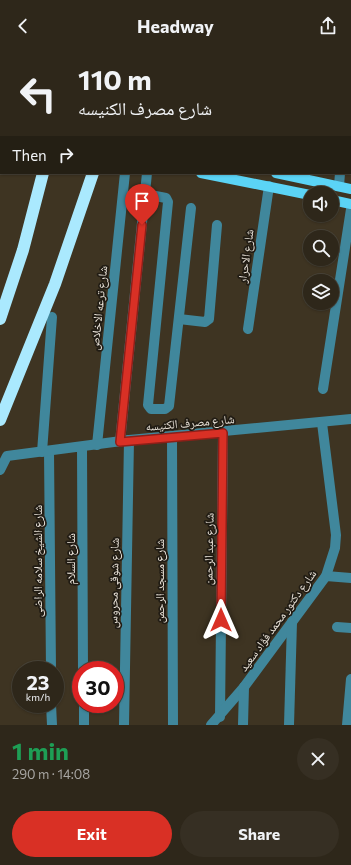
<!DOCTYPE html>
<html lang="en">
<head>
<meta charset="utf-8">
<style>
  :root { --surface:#2e271a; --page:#362f23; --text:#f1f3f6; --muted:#a7a5a2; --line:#494439; --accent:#d93025 }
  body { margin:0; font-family:Commissioner,"Noto Naskh Arabic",sans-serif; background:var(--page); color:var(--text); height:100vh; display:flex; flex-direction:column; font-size:15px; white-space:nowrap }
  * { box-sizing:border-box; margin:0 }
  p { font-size:13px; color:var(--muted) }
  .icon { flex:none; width:22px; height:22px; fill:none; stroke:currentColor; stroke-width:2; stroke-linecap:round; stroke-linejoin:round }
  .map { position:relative; height:673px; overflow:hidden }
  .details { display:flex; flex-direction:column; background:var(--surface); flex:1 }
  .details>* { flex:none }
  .banner { position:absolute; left:0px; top:0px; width:351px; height:122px; box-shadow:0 1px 3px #0004,0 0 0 1px var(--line); background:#2e271a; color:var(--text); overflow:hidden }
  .tools { position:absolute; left:303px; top:134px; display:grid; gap:8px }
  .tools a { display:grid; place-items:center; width:36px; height:36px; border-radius:50%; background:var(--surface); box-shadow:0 1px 3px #0004,0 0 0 1px var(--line); font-size:20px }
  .speed { position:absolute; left:12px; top:609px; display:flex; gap:8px; font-size:20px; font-weight:700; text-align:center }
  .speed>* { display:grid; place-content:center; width:52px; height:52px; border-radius:50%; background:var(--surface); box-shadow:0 1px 3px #0004,0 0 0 1px var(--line); line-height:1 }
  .speed small { font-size:10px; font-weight:400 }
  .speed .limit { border:6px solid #d22; background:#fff; color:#111 }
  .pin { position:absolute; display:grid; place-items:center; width:34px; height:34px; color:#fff; margin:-41px -17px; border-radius:50% 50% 50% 0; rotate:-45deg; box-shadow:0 0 4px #0007 }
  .pin .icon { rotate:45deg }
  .me { position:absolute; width:44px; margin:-22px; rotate:0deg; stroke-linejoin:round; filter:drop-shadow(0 0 3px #0008) }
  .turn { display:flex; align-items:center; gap:14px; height:84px; padding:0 12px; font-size:18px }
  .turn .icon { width:52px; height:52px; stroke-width:2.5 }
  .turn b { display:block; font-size:28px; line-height:34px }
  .then { display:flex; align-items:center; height:38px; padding:0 12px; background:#0003; gap:8px; font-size:15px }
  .round { display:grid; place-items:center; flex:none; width:42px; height:42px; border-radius:21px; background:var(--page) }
  .headline { display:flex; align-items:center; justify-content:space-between; height:68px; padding:0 12px }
  h1 { font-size:24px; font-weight:700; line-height:30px; color:#1e9e55 }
  .cta { display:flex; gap:8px; margin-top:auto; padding:8px 12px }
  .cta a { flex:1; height:46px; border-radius:24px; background:var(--accent); color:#fff; font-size:16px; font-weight:700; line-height:46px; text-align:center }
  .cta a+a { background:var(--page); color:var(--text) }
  header { display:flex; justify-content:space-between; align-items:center; height:52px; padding:0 12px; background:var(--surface); font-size:18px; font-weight:700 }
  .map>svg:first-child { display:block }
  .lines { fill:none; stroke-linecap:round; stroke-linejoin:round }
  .major-tunnel { stroke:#584e3d; stroke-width:10; stroke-dasharray:10 5; stroke-linecap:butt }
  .minor { stroke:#40879c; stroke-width:10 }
  .major { stroke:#5bd4f6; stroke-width:10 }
  .highway { stroke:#aae9fe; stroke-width:12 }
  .route-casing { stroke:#8d1f18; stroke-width:10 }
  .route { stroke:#d93025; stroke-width:7 }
  .labels { text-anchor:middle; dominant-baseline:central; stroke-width:3.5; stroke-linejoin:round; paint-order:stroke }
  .street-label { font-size:12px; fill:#eae3d9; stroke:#211c14 }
</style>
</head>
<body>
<header><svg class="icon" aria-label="back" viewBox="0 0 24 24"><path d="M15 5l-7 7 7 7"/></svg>Headway<svg class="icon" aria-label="share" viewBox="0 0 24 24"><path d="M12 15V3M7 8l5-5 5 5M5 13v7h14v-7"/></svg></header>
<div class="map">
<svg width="351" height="673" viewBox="0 0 351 673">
  <rect width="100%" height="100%" fill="#3e3422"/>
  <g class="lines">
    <g class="major-tunnel">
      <path d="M0,61H1"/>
      <path d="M0,79H1"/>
    </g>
    <g class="minor">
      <path d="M151,1V0"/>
      <path d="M207,1V0"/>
      <path d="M244,1V0"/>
      <path d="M292,1V0"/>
      <path d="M350,42L351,34"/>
      <path d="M339,134L340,121"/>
      <path d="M145,142L166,146L168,150L148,353L151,357H165L169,354L191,156"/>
      <path d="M179,267L205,270L209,267L217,173"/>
      <path d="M248,277L269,134"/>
      <path d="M323,337L351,157"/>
      <path d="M172,385L173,673"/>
      <path d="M120,390L147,121"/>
      <path d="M97,393L125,121"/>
      <path d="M82,396L83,618"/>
      <path d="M49,399L51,618"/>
      <path d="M42,400L52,265"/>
      <path d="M0,418L7,404L129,388L351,367"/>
      <path d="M326,524L351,526"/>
      <path d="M337,575L351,576"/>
      <path d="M51,652L52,673"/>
      <path d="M84,652V673"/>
      <path d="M220,665L223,381"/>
      <path d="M124,673L129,388"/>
      <path d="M211,673L244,635L326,524L335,496L336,483L322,371"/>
      <path d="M243,673L244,635"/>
      <path d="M289,673L292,570"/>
      <path d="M347,673L351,627"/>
    </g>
    <g class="major">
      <path d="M201,121L310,143"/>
      <path d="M276,121L351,137"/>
      <path d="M332,148L351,152"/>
    </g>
    <g class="highway">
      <path d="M9,1V0"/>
      <path d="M70,1V0"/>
      <path d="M121,1L122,0"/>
      <path d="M0,42L1,37"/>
      <path d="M0,267L23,198L43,121"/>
      <path d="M0,368L55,232L93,121"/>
    </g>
  </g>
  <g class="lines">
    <defs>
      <path id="route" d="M142,173L120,390L223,381L221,568"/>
    </defs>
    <use href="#route" class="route-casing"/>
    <use href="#route" class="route"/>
  </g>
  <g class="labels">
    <g class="street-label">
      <text transform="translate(245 204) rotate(-82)">شارع الاحرار</text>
      <text transform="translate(98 256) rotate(-84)">شارع ترعه الاخلاص</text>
      <text transform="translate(190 370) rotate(-5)">شارع مصرف الكنيسه</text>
      <text transform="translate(208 497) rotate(-89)">شارع عبد الرحمن</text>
      <text transform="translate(70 507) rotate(-90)">شارع السلام</text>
      <text transform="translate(37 509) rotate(-90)">شارع الشيخ سلامه الراضى</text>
      <text transform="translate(159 529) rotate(-90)">شارع مسجد الرحمن</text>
      <text transform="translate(113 531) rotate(-89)">شارع شوقى محروس</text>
      <text transform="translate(277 568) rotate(-54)">شارع دكتور محمد فؤاد سعيد</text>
    </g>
  </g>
</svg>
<div class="tools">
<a><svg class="icon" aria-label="sound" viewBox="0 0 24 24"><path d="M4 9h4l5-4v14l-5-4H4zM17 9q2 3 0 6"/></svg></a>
<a><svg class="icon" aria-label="search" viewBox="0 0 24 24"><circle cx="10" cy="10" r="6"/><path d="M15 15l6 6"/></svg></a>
<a><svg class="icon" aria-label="layers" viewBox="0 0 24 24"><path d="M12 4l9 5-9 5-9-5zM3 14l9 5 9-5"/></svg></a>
</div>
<div class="speed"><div>23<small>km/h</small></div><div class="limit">30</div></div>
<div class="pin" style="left:142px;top:173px;background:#d93025"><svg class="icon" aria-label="arrive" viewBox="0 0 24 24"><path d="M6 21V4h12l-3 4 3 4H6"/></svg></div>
<svg class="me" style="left:221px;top:568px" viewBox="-20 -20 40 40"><path d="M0-17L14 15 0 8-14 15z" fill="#d93025" stroke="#fff" stroke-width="4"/></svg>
<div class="banner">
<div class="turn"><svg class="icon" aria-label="left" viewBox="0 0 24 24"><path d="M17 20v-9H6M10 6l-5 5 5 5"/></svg><div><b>110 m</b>شارع مصرف الكنيسه</div></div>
<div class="then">Then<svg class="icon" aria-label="right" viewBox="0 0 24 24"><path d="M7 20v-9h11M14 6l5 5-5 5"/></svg></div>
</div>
</div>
<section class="details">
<div class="headline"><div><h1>1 min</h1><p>290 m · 14:08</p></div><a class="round"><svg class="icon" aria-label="close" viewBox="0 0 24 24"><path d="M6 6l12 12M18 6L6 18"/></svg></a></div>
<div class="cta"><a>Exit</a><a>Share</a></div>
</section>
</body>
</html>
